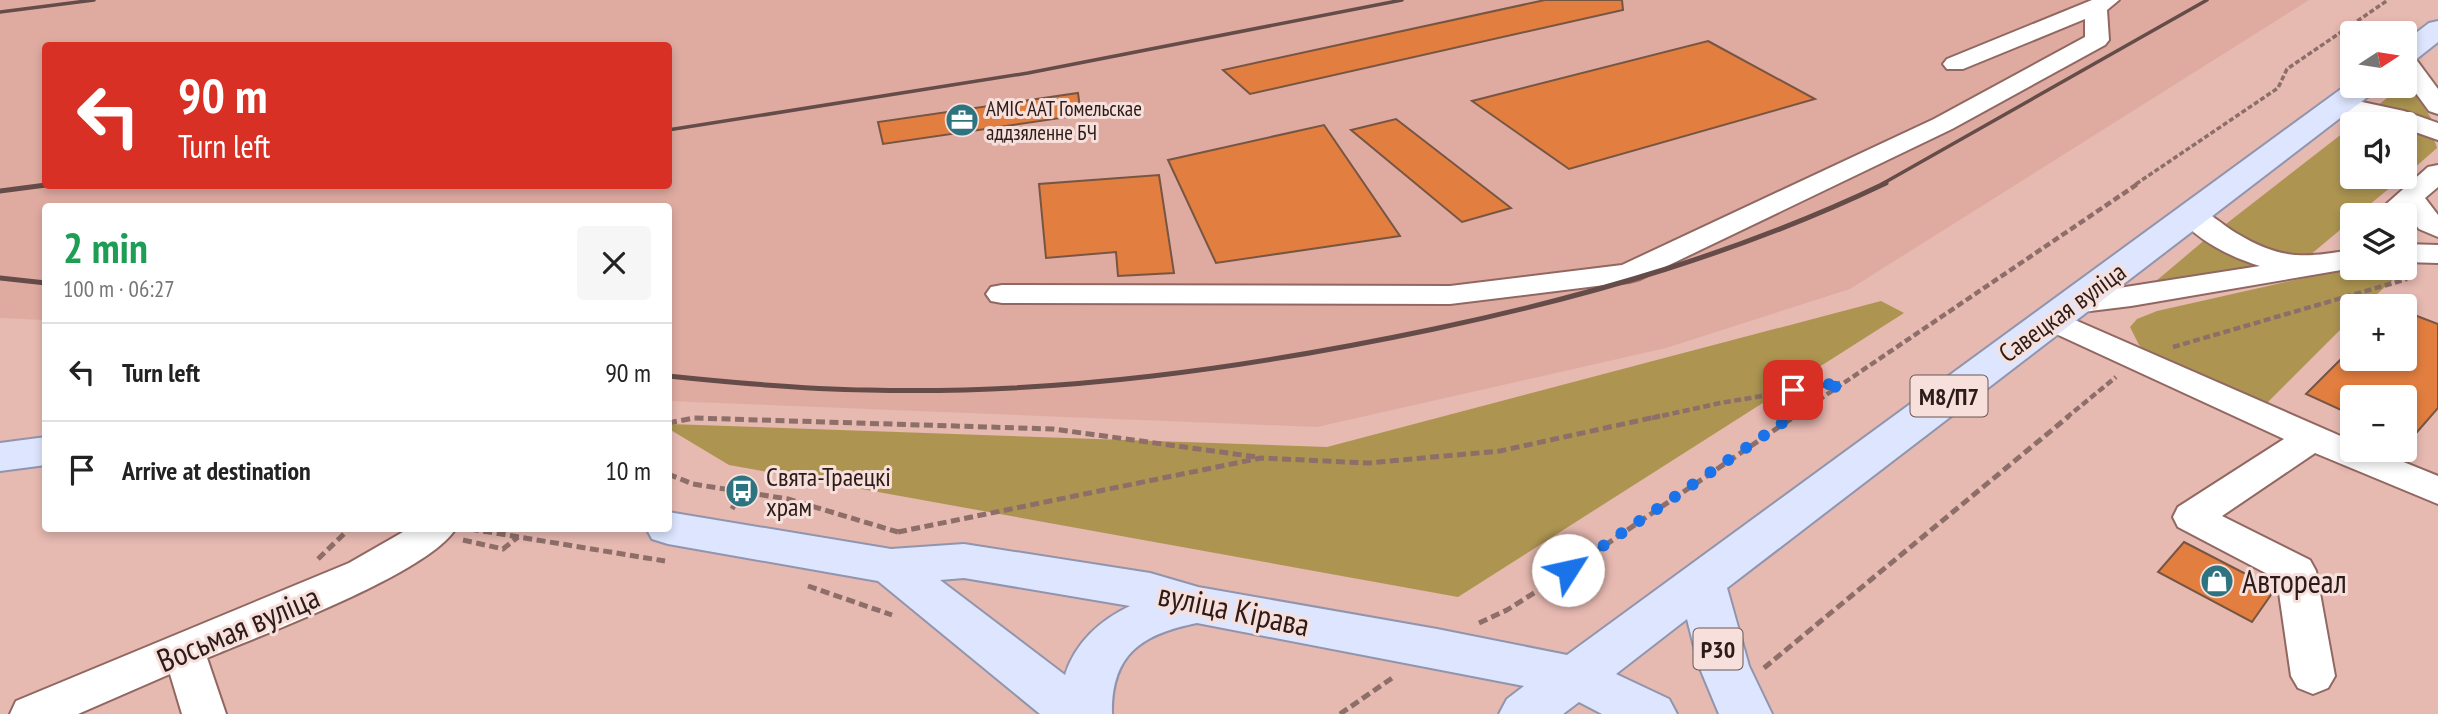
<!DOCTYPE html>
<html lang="en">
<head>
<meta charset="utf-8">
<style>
  :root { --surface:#fff; --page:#f6f6f6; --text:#222; --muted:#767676; --line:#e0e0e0 }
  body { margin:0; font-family:"PT Sans Narrow",sans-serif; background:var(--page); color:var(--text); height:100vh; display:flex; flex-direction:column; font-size:26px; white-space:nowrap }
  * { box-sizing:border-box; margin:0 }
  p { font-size:23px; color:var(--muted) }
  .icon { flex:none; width:38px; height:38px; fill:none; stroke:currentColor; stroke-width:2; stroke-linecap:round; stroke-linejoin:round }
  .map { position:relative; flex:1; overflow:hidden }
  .panel { position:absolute; left:42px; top:203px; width:630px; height:329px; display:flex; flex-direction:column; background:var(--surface); border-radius:7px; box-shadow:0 4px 10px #0003 }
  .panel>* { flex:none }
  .banner { position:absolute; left:42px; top:42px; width:630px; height:147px; border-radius:7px; box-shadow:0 4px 10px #0003; background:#d93025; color:#fff; overflow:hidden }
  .needle { width:46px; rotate:78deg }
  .tools { position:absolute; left:2340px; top:21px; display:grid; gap:14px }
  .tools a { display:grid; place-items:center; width:77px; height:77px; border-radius:7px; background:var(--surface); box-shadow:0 4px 10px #0003; font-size:35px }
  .pin { position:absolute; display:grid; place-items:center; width:60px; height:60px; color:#fff; margin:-30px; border-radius:14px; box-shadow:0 4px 10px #0006 }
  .me { position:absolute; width:77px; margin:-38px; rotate:55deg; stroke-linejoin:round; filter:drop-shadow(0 0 5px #0008) }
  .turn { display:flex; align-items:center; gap:24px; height:147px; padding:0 21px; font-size:32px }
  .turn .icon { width:91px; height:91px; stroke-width:2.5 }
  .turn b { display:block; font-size:49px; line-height:60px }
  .round { display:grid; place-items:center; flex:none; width:74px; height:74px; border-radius:7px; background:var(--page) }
  .summary { display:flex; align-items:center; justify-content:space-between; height:119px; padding:0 21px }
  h1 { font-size:42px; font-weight:700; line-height:52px; color:#1e9e55 }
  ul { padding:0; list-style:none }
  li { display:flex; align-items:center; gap:21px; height:98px; padding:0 21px; border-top:2px solid var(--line) }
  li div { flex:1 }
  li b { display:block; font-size:26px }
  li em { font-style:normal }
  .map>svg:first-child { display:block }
  .built { fill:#dfaba1; fill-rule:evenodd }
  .green { fill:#ad9551 }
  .building { fill:#e27e3f; stroke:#775543; stroke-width:2 }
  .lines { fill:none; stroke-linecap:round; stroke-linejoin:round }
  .minor-casing { stroke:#916861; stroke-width:4 }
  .major-casing { stroke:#9194ad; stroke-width:4 }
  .path-far2 { stroke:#8d6e69; stroke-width:3.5; stroke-dasharray:5 2.5; stroke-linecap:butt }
  .path-far1 { stroke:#8d6e69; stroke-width:4.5; stroke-dasharray:7 3.5; stroke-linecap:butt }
  .path { stroke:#8d6e69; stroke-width:5; stroke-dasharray:9 4.5; stroke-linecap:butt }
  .minor { fill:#fff; fill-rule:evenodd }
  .major { fill:#dde6fe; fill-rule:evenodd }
  .rail-far1 { stroke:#654c48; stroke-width:3.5 }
  .rail { stroke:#654c48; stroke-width:5 }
  .route { stroke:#1a73e8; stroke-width:12; stroke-dasharray:0 21.6 }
  .labels { text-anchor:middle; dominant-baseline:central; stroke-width:6; stroke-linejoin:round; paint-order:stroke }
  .far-poi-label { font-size:21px; fill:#2c1b19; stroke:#f7e0db; text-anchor:start }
  .shield { fill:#f7e0db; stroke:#695653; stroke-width:2 }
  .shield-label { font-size:24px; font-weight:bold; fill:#2c1b19 }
  .street-label { font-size:26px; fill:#2c1b19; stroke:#f7e0db }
  .poi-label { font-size:26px; fill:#2c1b19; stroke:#f7e0db; text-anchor:start }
  .near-poi-label { font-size:32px; fill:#2c1b19; stroke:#f7e0db; text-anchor:start }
  .near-street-label { font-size:32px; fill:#2c1b19; stroke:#f7e0db }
</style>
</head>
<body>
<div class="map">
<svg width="2438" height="714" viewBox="0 0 2438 714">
  <rect width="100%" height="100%" fill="#e6b9b1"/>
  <path class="built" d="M0,0H2309L1850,289L1666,348L1317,427L669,401L668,206H46L45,320L0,318ZM46,46H668V186H46Z"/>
  <g class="green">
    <path d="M2407,82L2433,121L2377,106Z"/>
    <path d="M2363,117C2382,118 2434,125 2437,148L2405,176L2404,124H2354Z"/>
    <path d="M2352,126V177H2403L2357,215H2352V220L2310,255L2280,256L2226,229V224Z"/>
    <path d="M2207,238L2265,265L2149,287Z"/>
    <path d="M2352,267L2379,268L2397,276L2364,306H2352V318L2261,409L2150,355L2139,345L2130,327L2137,319L2157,311Z"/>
    <path d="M1881,301L1904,313L1458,597L729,465L669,429V424L1327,447Z"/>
  </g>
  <g class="building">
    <path d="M1545,0H1622L1623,10L1250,94L1223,70Z"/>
    <path d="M1708,41L1815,99L1569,169L1472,101Z"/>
    <path d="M1078,93L1081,115L883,144L878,122Z"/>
    <path d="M1396,119L1511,208L1462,222L1351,130Z"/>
    <path d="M1324,125L1400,236L1216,263L1168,160Z"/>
    <path d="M1159,175L1174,273L1118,276L1116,252L1046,258L1039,184Z"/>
    <path d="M2404,311L2438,324V408L2404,447V397H2352V415L2306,394L2341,359H2404Z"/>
    <path d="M2184,542L2275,589L2252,622L2158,572Z"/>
  </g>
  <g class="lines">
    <defs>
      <g id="minor">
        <path d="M2092,0H2119L2107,10L2109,40L2105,45L1952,129L1640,279L1629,282L1450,304L1002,303L991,301L986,294L991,287L1002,285L1450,286L1622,265L1934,119L2085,37V19L1963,69H1947L1943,64L1947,59Z"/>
        <path d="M2404,52L2412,54L2438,89V114L2429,111L2404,77Z"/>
        <path d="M2339,97L2404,111L2438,123V140L2404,128V124L2330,110L2326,105L2330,100Z"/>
        <path d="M2438,165V187L2425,198L2438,215V237L2419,229L2407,214L2374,215L2428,167Z"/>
        <path d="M2193,207C2209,211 2221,224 2236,233C2281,260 2303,258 2352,250L2353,268L2131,306L2074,313L2063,311L2058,304L2063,297L2074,295L2260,266C2233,258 2195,240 2179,216L2183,210Z"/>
        <path d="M2404,244L2438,245V263L2404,262Z"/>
        <path d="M2052,310L2352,441V450H2374L2438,476V504L2315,453L2222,516L2310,560L2316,571L2335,676L2328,688L2313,694L2298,688L2291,676L2277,579L2178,527L2173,517L2178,507L2284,439L2041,327L2036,320L2041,313Z"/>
        <path d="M410,528H456C430,573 261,635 207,658L226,714H182L170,674L78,714H10L16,701L349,563Z"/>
      </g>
      <g id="major">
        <path d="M2438,21V42L2414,61L2404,63V42L2429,23Z"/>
        <path d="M2352,81V86H2378L2374,92L1727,588L1749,666L1772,714H1719L1699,666L1687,619L1616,674L1669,699L1677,714H1602L1579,702L1563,714H1499L1507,699L1524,686L1197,623C1142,634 1111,654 1112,714H1040L878,581L668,544L652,539L646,528H668V512L891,549L964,544L1150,573L1198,587L1437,629L1567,655ZM964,578L1130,606C1100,620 1075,643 1065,675L940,580Z"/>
        <path d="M46,437V465L0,471V443Z"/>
      </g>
    </defs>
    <use href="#minor" class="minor-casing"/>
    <use href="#major" class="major-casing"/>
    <path class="path-far2" d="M2136,184L2278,88L2287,69L2388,0"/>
    <g class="path-far1">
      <path d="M2173,347L2407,279"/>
      <path d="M1652,418L1720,403L1840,383"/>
      <path d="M1792,418L2139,183"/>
      <path d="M2066,418L2116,377"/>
    </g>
    <g class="path">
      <path d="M668,423L694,418L1053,429L1257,457"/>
      <path d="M668,474L693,484L788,499L898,532"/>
      <path d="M732,509L742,491"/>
      <path d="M470,529L665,561"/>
      <path d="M898,532L1261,458L1368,463L1500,451L1660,416"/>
      <path d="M463,540L503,549L518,537"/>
      <path d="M318,559L350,528"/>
      <path d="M808,586L892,615"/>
      <path d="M1479,623L1507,610L1545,586L1795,416"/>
      <path d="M1764,668L2069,416"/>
      <path d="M1340,714L1395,676"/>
    </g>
    <use href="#minor" class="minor"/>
    <use href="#major" class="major"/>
    <g class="rail-far1">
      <path d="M0,12L94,0"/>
      <path d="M668,130L1028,73L1402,0"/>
      <path d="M1882,184L2207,0"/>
    </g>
    <g class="rail">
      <path d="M0,191L46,185"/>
      <path d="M0,278L46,283"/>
      <path d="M668,376C735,383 801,389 868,390C1058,395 1248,368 1434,329C1590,296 1742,252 1886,183"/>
    </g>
  </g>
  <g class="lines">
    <path class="route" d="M1568,570L1842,382L1793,390"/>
  </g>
  <defs>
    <symbol id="office-disc" viewBox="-11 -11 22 22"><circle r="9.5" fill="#2d7480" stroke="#f7e0db"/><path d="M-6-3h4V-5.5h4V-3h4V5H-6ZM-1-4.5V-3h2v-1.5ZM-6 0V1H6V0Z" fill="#fff"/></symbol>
    <symbol id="bus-disc" viewBox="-11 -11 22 22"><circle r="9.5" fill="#2d7480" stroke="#f7e0db"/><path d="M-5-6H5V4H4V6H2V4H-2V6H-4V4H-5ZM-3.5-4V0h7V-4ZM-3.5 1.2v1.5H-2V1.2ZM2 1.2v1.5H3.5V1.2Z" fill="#fff"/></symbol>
    <symbol id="shop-disc" viewBox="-11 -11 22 22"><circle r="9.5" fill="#2d7480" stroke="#f7e0db"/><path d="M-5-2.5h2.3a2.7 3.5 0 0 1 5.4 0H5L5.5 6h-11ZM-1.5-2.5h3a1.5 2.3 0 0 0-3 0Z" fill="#fff"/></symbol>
  </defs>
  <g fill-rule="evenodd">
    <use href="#office-disc" x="943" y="101" width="38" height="38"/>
    <use href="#bus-disc" x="723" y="472" width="38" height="38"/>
    <use href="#shop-disc" x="2198" y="562" width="38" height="38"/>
  </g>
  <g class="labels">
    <g class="far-poi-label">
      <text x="986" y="108">АМІС ААТ Гомельскае<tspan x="986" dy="24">аддзяленне БЧ</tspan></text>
    </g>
    <g class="shield">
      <rect x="1910.5" y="375.5" width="77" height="41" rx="5"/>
      <rect x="1693.5" y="628.5" width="49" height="41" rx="5"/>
    </g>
    <g class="shield-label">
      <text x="1949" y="396">М8/П7</text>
      <text x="1718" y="649">Р30</text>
    </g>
    <g class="street-label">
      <text transform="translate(2062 312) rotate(-36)">Савецкая вуліца</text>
    </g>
    <g class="poi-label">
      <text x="766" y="476">Свята-Траецкі<tspan x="766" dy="30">храм</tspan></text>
    </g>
    <g class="near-poi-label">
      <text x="2242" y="581">Автореал</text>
    </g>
    <g class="near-street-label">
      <text transform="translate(1234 609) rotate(12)">вуліца Кірава</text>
      <text transform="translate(238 628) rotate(-23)">Восьмая вуліца</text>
    </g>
  </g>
</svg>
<div class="tools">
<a><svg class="needle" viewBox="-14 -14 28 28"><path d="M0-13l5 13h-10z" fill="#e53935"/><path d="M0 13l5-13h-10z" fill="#767676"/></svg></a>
<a><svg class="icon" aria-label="sound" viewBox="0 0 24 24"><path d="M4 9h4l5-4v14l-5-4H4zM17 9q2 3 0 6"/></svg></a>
<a><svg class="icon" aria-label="layers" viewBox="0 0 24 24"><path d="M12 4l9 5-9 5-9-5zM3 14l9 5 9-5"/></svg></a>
<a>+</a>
<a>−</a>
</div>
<div class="pin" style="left:1793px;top:390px;background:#d93025"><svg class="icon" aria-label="arrive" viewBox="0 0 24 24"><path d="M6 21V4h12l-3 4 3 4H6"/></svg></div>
<svg class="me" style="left:1568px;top:570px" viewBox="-20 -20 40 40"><circle r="19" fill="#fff"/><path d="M0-13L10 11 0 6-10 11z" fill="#1a73e8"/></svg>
<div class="banner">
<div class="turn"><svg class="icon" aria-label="left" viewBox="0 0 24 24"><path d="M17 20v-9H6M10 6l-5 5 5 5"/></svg><div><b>90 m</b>Turn left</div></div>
</div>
<section class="panel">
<div class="summary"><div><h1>2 min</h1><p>100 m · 06:27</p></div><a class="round"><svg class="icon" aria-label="close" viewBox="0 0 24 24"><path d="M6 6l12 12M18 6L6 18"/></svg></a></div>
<ul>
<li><svg class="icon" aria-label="left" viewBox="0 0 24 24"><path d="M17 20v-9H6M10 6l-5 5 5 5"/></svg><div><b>Turn left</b></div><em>90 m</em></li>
<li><svg class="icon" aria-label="arrive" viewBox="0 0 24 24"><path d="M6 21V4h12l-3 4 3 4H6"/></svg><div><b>Arrive at destination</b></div><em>10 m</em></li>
</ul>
</section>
</div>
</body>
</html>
